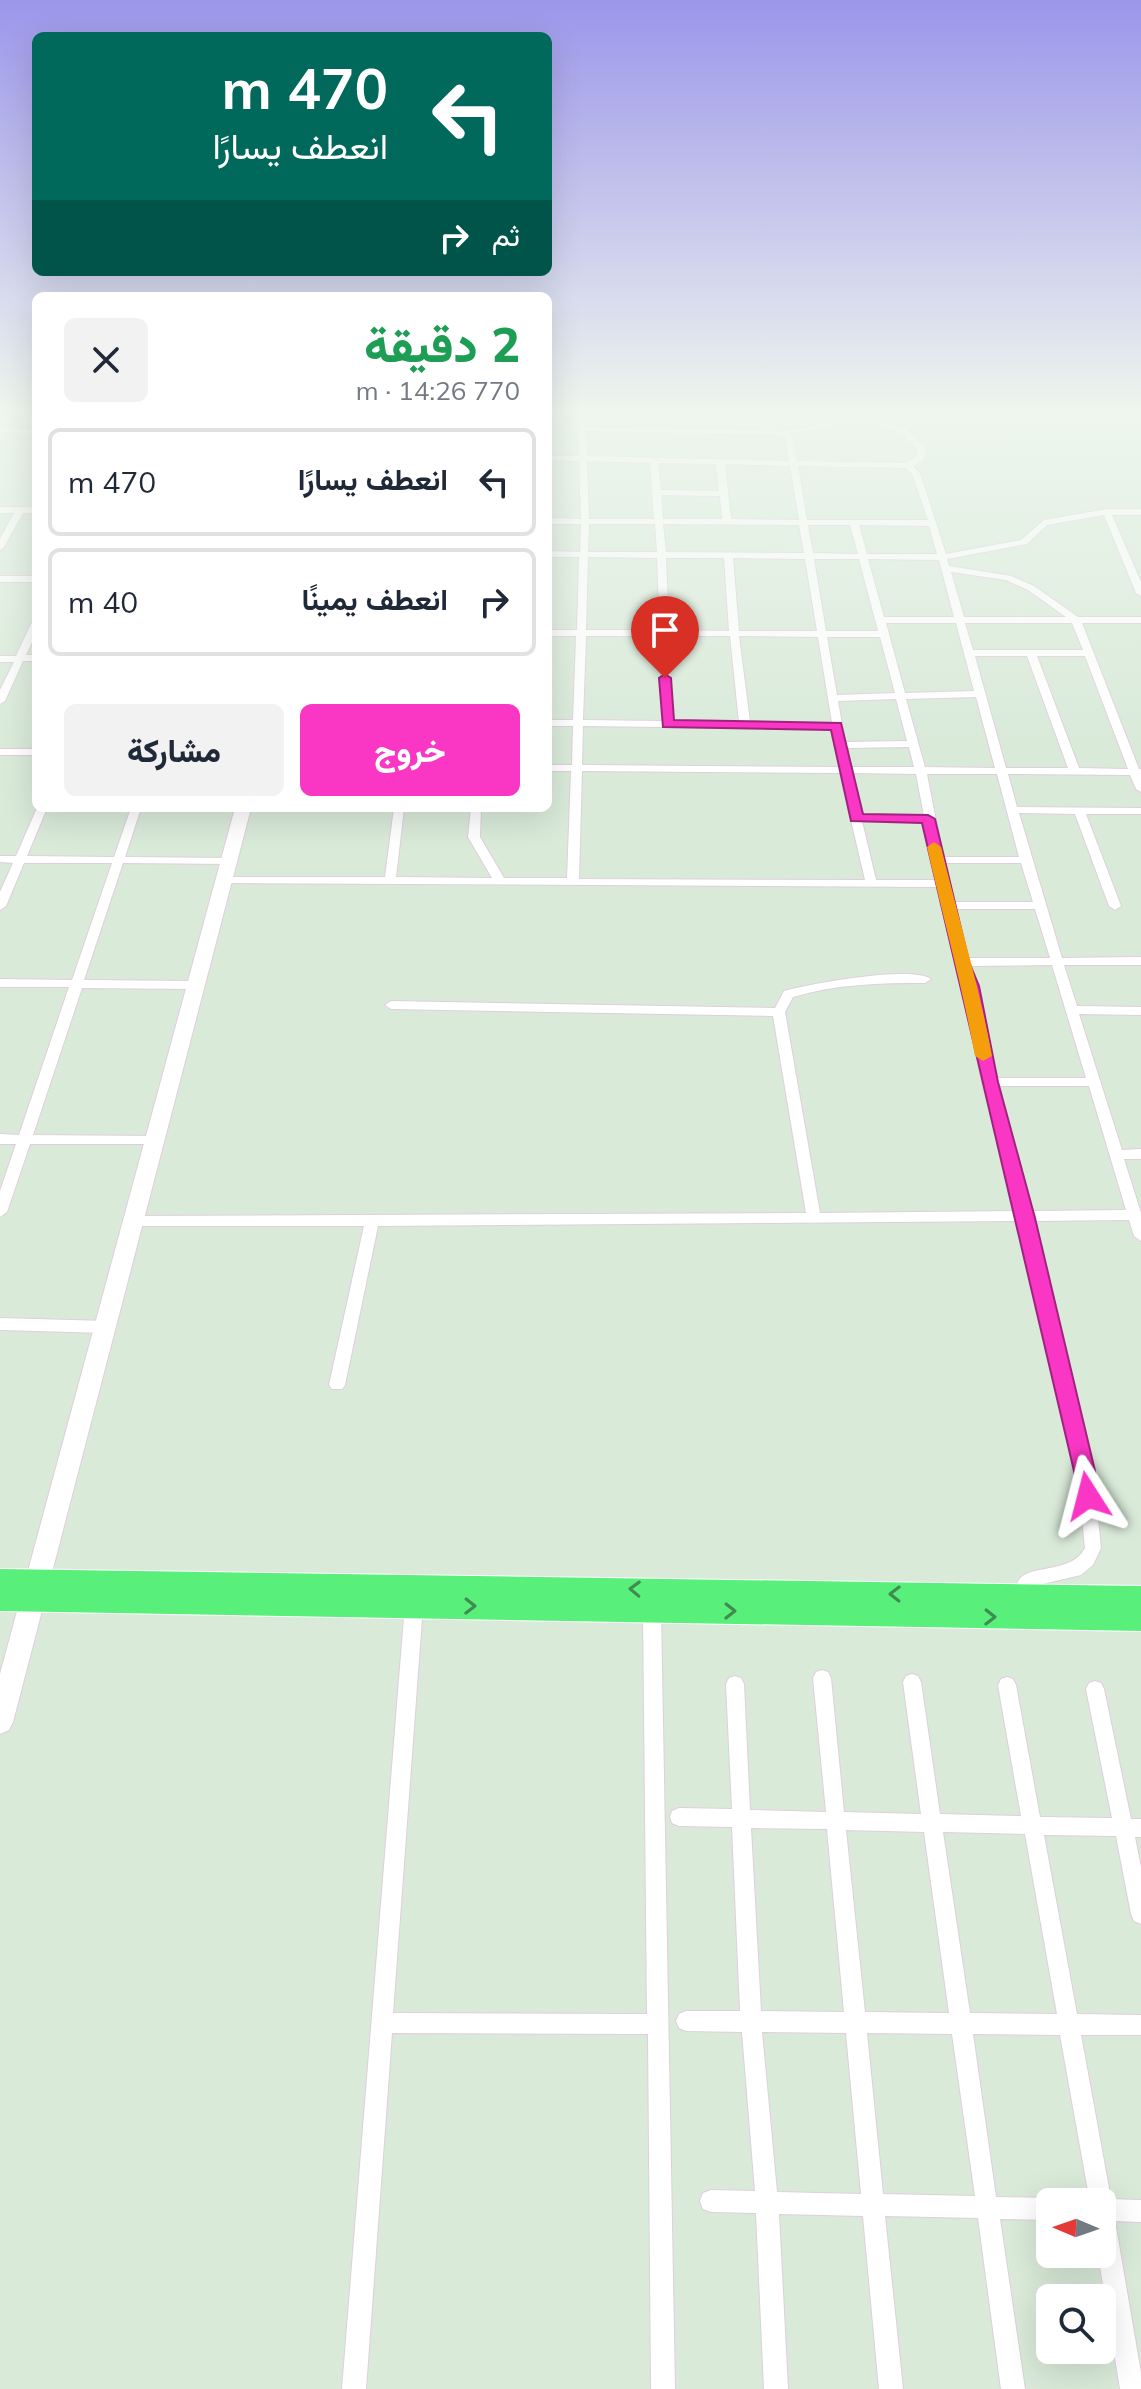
<!DOCTYPE html>
<html lang="ar">
<head>
<meta charset="utf-8">
<style>
  :root { --surface:#fff; --page:#f2f2f3; --text:#1f2937; --muted:#747a83; --line:#e0e1e3; --accent:#fa36c4 }
  body { margin:0; font-family:Mulish,Vazirmatn,sans-serif; background:var(--page); color:var(--text); direction:rtl; height:100vh; display:flex; flex-direction:column; font-size:30px; white-space:nowrap }
  * { box-sizing:border-box; margin:0 }
  p { font-size:26px; color:var(--muted) }
  .icon { flex:none; width:44px; height:44px; fill:none; stroke:currentColor; stroke-width:2; stroke-linecap:round; stroke-linejoin:round }
  .map { position:relative; flex:1; overflow:hidden; direction:ltr }
  .panel { position:absolute; left:32px; top:292px; width:520px; height:520px; display:flex; flex-direction:column; background:var(--surface); border-radius:12px; box-shadow:0 8px 32px #0002; direction:rtl }
  .panel>* { flex:none }
  .top-card { position:absolute; left:32px; top:32px; width:520px; height:244px; border-radius:12px; box-shadow:0 8px 32px #0002; direction:rtl; background:#00695c; color:#fff; overflow:hidden }
  .needle { width:52px; rotate:272deg }
  .controls { position:absolute; left:1036px; top:2188px; display:grid; gap:16px }
  .controls a { display:grid; place-items:center; width:80px; height:80px; border-radius:12px; background:var(--surface); box-shadow:0 8px 32px #0002; font-size:40px }
  .pin { position:absolute; display:grid; place-items:center; width:68px; height:68px; color:#fff; margin:-82px -34px; border-radius:50% 50% 50% 0; rotate:-45deg; box-shadow:0 0 8px #0007 }
  .pin .icon { rotate:45deg }
  .me { position:absolute; width:88px; margin:-44px; rotate:351deg; stroke-linejoin:round; filter:drop-shadow(0 0 6px #0008) }
  .turn { display:flex; align-items:center; gap:28px; height:168px; padding:0 32px; font-size:36px }
  .turn .icon { width:104px; height:104px; stroke-width:2.5 }
  .turn b { display:block; font-size:56px; line-height:68px }
  .then { display:flex; align-items:center; height:76px; padding:0 32px; background:#0003; gap:16px; font-size:30px }
  .round { display:grid; place-items:center; flex:none; width:84px; height:84px; border-radius:12px; background:var(--page) }
  .summary { display:flex; align-items:center; justify-content:space-between; height:136px; padding:0 32px }
  h1 { font-size:48px; font-weight:800; line-height:60px; color:#1e9e55 }
  .primary-button { display:flex; gap:16px; margin-top:auto; padding:16px 32px }
  .primary-button a { flex:1; height:92px; border-radius:12px; background:var(--accent); color:#fff; font-size:32px; font-weight:800; line-height:92px; text-align:center }
  .primary-button a+a { background:var(--page); color:var(--text) }
  ul { padding:0; list-style:none }
  li { display:flex; align-items:center; gap:24px; height:108px; margin:0 16px 12px; padding:0 16px; border:4px solid var(--line); border-radius:12px }
  li div { flex:1 }
  li b { display:block; font-size:30px }
  li em { font-style:normal }
  .map>svg:first-child { display:block }
  .lines { fill:none; stroke-linecap:round; stroke-linejoin:round }
  .street-casing { stroke:#e1cedc; stroke-width:2 }
  .secondary-casing { stroke:#e1cedc; stroke-width:2 }
  .primary-casing { stroke:#fff; stroke-width:2 }
  .street { fill:#fff; fill-rule:evenodd }
  .secondary { fill:#fff; fill-rule:evenodd }
  .primary { fill:#58f07a; fill-rule:evenodd }
  .oneway { stroke:#408c50 }
  .route { fill:#fa36c4; stroke:#a2237f; stroke-width:2 }
  .slow { fill:#f59e0b }
</style>
</head>
<body>
<div class="map">
<svg width="1141" height="2389" viewBox="0 0 1141 2389">
  <rect width="100%" height="100%" fill="#d9ead9"/>
  <g class="lines">
    <defs>
      <g id="street">
        <path d="M3,413H11L3,428L36,430V434L0,432V419Z"/>
        <path d="M548,413H557L548,416Z"/>
        <path d="M575,413H585L586,427L783,431L846,419H869L906,428L927,450L923,460L913,466L920,473L946,554L1021,540L1044,520L1107,509H1141V515H1112L1141,582V596L1136,593L1104,515L1047,525L1027,544L947,559L949,566L1011,576L1034,586L1078,617H1141V623H1082L1139,769H1141V792L1136,789L1130,775L1008,774L1017,807L1141,808V814H1086L1121,906L1115,910L1109,906L1075,814L1019,813L1062,958L1141,957V965H1064L1077,1006L1141,1007V1015L1079,1014L1122,1150L1141,1149V1159H1124L1141,1213V1241L1134,1236L1129,1220L1034,1221L1093,1471L1101,1548L1093,1565L1081,1575L1034,1586L1037,1602L1034,1607L1028,1609L1022,1607C998,1553 1067,1583 1085,1548L1077,1471L1020,1221L378,1226L345,1385L342,1389H332L329,1385L364,1226H134L127,1221L134,1216L806,1213L773,1016L391,1009L385,1005L391,1001L775,1008L784,991C809,984 911,965 931,979L925,983C880,983 836,984 793,997L785,1012L820,1213L1017,1211L982,1082L965,986L955,962L937,887L224,883L218,880L224,877H385L394,808H404L396,877L492,878L468,837L471,808H481L480,837L504,878H567L571,771H548V765H572L573,726H548V720H573L576,636H548V630H577L579,557H548V551L580,552L581,524H548V518L581,519L579,461L548,460V456H579L578,416ZM846,423H869L900,432L919,450L916,457L906,463L797,461L793,437L790,434ZM586,431L781,435L785,438L789,461L587,456ZM587,461L650,463L654,519H589ZM658,463L716,464L719,491L661,490ZM725,464L790,466L799,520L731,519ZM798,466L906,468L912,474L928,520H807ZM661,495L720,496L722,519H663ZM589,524H655L657,552H588ZM663,524L799,525L804,553L666,552ZM808,525H850L858,554L813,553ZM859,525L929,526L937,554H867ZM588,557L657,558L660,630H586ZM666,558H724L729,631L669,630ZM733,558L805,559L817,631H739ZM814,559H859L878,631H826ZM868,559L939,560L954,617H884ZM951,572L1006,580L1028,590L1066,617H964ZM886,623H956L974,691L905,693ZM965,623H1072L1083,650H973ZM586,636H660L662,721L583,720ZM669,636H730L739,722L672,721ZM739,636L818,637L832,723L750,722ZM827,637H880L895,693L837,695ZM975,656H1027L1068,768H1006ZM1037,656H1085L1128,769L1079,768ZM976,697L995,768L925,767L906,699ZM896,699L907,741L845,742L838,701ZM583,726L833,729L839,767L582,765ZM909,747L914,767H850L847,748ZM582,771L840,773L865,880L579,879ZM851,773L916,774L924,816L861,815ZM927,774H997L1019,857H943ZM862,821L925,822L936,880H876ZM944,863H1021L1033,902H952ZM954,909H1035L1050,958H966ZM1052,965L1086,1078H995L977,986L969,966ZM997,1086H1089L1126,1210L1031,1211Z"/>
        <path d="M0,507H36V513H23L4,547L0,550V539L14,513H0Z"/>
        <rect x="0" y="576" width="36" height="6"/>
        <path d="M36,621V634L26,655H36V661H23L5,701L0,704V690L14,662H0V656H16L31,624Z"/>
        <rect x="0" y="749" width="36" height="6"/>
        <path d="M37,808H47L27,856L114,857L131,808H141L125,857L229,858L235,861L229,864L123,863L84,980L196,981L202,985L196,989L82,988L33,1135L156,1136L163,1141L161,1144H30L7,1212L0,1217V1191L16,1144H0V1134L19,1135L69,987H0V979L72,980L112,863H24L6,906L0,910V892L13,863L0,862V856H16Z"/>
        <path d="M0,1318L107,1321L112,1323L115,1327L112,1331L107,1333L0,1330Z"/>
        <path d="M414,1598L420,1600L423,1605L393,2013L647,2014L643,1610L646,1605L652,1603L658,1605L661,1610L675,2389H651L648,2034L392,2033L366,2389H342L405,1605L408,1600Z"/>
        <path d="M822,1670L828,1672L831,1678L844,1812L921,1814L903,1682L906,1676L912,1674L918,1676L921,1682L940,1814L1021,1816L998,1685L1001,1679L1007,1677L1013,1679L1016,1685L1040,1817L1112,1818L1086,1689L1089,1683L1095,1681L1101,1683L1104,1689L1131,1819H1141V1837H1135L1141,1867V1924L1134,1921L1131,1914L1116,1836L1044,1835L1077,2014L1141,2015V2035H1081L1111,2199L1141,2200V2222L1115,2221L1141,2373V2389H1120L1098,2254H1102V2202H1090L1060,2035L973,2034L996,2197L1050,2198L1058,2202H1050V2220L1000,2219L1025,2389H1001L978,2218L885,2216L903,2389H879L863,2216L779,2214L788,2389H764L756,2213L711,2212L703,2209L700,2201L703,2193L711,2190L755,2191L742,2032L686,2031L679,2028L676,2021L679,2014L686,2011H740L732,1827L679,1826L672,1823L670,1817L672,1811L679,1808L732,1809L726,1684L729,1678L735,1676L741,1678L744,1684L750,1810L826,1812L813,1678L816,1672ZM751,1828L827,1829L844,2012L761,2011ZM846,1830L924,1832L949,2013L865,2012ZM943,1832L1025,1834L1057,2014L970,2013ZM762,2032L846,2033L861,2194L777,2192ZM867,2033L952,2034L975,2196L883,2194Z"/>
      </g>
      <path id="secondary" d="M235,808H251L13,1722L9,1730L0,1734V1674Z"/>
      <path id="primary" d="M0,1569L1141,1586V1631L0,1611Z"/>
    </defs>
    <use href="#street" class="street-casing"/>
    <use href="#secondary" class="secondary-casing"/>
    <use href="#primary" class="primary-casing"/>
    <use href="#street" class="street"/>
    <use href="#secondary" class="secondary"/>
    <use href="#primary" class="primary"/>
  </g>
  <defs><path id="oneway-chevron" d="M-2-3.5L2.5 0L-2 3.5" fill="none" stroke-width="1.6" stroke-linecap="round" stroke-linejoin="round" transform="scale(2)"/></defs>
  <g class="oneway">
    <use href="#oneway-chevron" transform="translate(635 1589) rotate(-178)"/>
    <use href="#oneway-chevron" transform="translate(895 1594) rotate(-179)"/>
    <use href="#oneway-chevron" transform="translate(470 1606) rotate(1)"/>
    <use href="#oneway-chevron" transform="translate(730 1611) rotate(1)"/>
    <use href="#oneway-chevron" transform="translate(990 1617) rotate(1)"/>
  </g>
  <linearGradient id="sky" x2="0" y2="1"><stop stop-color="#9c96ea"/><stop offset="0.55" stop-color="#eef6ee"/><stop offset="1" stop-color="#eef6ee" stop-opacity="0"/></linearGradient>
  <rect width="1141" height="748" fill="url(#sky)"/>
  <path class="route" d="M665,674L671,678L674,720L841,723L863,814L928,815L935,819L969,962L979,986L998,1082L1035,1218L1095,1471L1098,1496L1095,1503L1088,1505L1080,1503L1074,1471L922,823L851,821L831,730L663,727L659,678Z"/>
  <path class="slow" d="M934,842L941,847C958,917 979,985 992,1056L983,1061L975,1056C962,985 943,917 927,847Z"/>
</svg>
<div class="controls">
<a><svg class="needle" viewBox="-14 -14 28 28"><path d="M0-13l5 13h-10z" fill="#e53935"/><path d="M0 13l5-13h-10z" fill="#747a83"/></svg></a>
<a><svg class="icon" aria-label="search" viewBox="0 0 24 24"><circle cx="10" cy="10" r="6"/><path d="M15 15l6 6"/></svg></a>
</div>
<div class="pin" style="left:665px;top:678px;background:#d93025"><svg class="icon" aria-label="arrive" viewBox="0 0 24 24"><path d="M6 21V4h12l-3 4 3 4H6"/></svg></div>
<svg class="me" style="left:1088px;top:1496px" viewBox="-20 -20 40 40"><path d="M0-17L14 15 0 8-14 15z" fill="#fa36c4" stroke="#fff" stroke-width="4"/></svg>
<div class="top-card">
<div class="turn"><svg class="icon" aria-label="left" viewBox="0 0 24 24"><path d="M17 20v-9H6M10 6l-5 5 5 5"/></svg><div><b>470 m</b>انعطف يسارًا</div></div>
<div class="then">ثم<svg class="icon" aria-label="right" viewBox="0 0 24 24"><path d="M7 20v-9h11M14 6l5 5-5 5"/></svg></div>
</div>
<section class="panel">
<div class="summary"><div><h1>2 دقيقة</h1><p>770 m · 14:26</p></div><a class="round"><svg class="icon" aria-label="close" viewBox="0 0 24 24"><path d="M6 6l12 12M18 6L6 18"/></svg></a></div>
<ul>
<li><svg class="icon" aria-label="left" viewBox="0 0 24 24"><path d="M17 20v-9H6M10 6l-5 5 5 5"/></svg><div><b>انعطف يسارًا</b></div><em>470 m</em></li>
<li><svg class="icon" aria-label="right" viewBox="0 0 24 24"><path d="M7 20v-9h11M14 6l5 5-5 5"/></svg><div><b>انعطف يمينًا</b></div><em>40 m</em></li>
</ul>
<div class="primary-button"><a>خروج</a><a>مشاركة</a></div>
</section>
</div>
</body>
</html>
